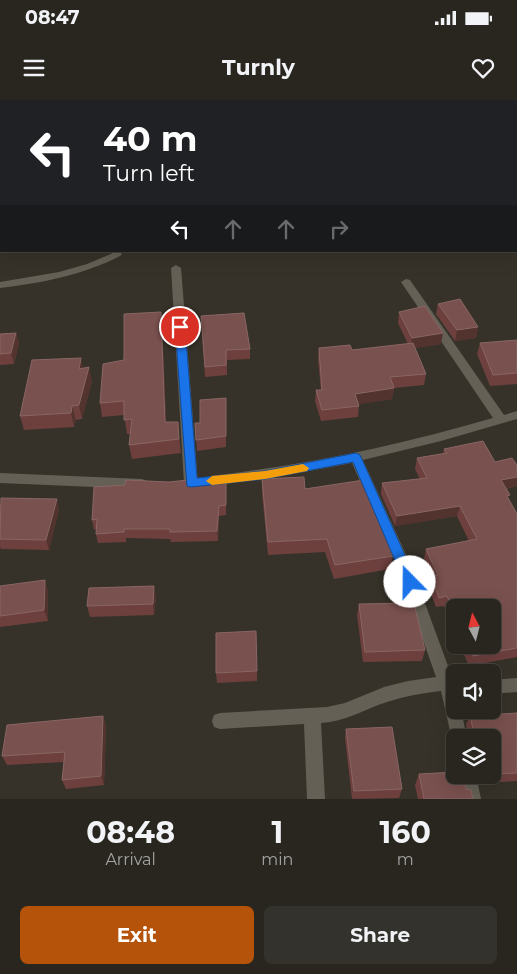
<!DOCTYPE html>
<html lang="en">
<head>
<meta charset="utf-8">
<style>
  :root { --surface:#28261f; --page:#34322c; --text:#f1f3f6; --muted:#a5a5a4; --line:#44433d; --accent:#b45309 }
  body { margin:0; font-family:Montserrat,sans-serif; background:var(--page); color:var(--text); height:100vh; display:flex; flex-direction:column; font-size:19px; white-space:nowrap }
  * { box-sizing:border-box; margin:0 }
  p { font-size:16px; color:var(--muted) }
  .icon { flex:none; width:28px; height:28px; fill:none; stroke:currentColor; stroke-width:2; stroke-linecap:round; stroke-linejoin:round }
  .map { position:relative; height:699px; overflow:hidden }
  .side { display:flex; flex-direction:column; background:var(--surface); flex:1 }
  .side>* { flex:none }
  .top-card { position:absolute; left:0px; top:0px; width:518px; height:152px; box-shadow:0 5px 20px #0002,0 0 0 1px var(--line); background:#202124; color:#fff; overflow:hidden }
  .needle { width:32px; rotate:353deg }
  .buttons { position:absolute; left:446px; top:499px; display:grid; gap:10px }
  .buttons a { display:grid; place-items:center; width:55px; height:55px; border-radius:8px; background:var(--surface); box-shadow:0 5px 20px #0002,0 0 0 1px var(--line); font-size:25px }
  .pin { position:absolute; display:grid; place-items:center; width:42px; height:42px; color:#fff; margin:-21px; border:2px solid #fff; border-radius:50%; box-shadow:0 1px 5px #0007 }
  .me { position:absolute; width:55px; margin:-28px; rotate:338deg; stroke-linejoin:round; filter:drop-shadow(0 0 4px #0008) }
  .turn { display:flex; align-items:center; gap:18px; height:105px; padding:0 20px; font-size:22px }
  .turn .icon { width:65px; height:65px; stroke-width:2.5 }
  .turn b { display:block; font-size:35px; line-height:42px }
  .lanes { display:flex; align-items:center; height:48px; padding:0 20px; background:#0003; justify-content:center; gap:25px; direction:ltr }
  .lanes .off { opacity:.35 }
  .eta { display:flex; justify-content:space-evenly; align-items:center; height:85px; text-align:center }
  .eta b { font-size:30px; font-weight:700; line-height:35px }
  .button { display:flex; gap:10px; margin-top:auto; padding:10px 20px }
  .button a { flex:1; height:58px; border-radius:8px; background:var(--accent); color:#fff; font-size:20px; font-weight:700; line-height:58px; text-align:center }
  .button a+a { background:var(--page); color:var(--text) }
  .status { display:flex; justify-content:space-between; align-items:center; height:35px; padding:0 25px; background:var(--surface); direction:ltr }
  .status svg { height:14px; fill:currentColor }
  header { display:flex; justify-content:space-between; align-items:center; height:65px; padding:0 20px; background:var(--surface); font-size:22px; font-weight:700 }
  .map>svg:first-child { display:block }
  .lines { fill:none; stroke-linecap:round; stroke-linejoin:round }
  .minor { fill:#646056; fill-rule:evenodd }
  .wall { fill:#6d403e }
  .shaded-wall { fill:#52332e }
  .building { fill:#79514e; stroke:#896664 }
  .route { fill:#1a73e8; stroke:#114b97 }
  .slow { fill:#f59e0b }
</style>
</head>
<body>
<div class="status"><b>08:47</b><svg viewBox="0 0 49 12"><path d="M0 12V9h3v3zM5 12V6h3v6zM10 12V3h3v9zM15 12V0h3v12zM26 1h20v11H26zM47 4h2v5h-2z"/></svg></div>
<header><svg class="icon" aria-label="menu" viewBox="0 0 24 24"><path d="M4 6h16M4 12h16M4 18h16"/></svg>Turnly<svg class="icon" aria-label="heart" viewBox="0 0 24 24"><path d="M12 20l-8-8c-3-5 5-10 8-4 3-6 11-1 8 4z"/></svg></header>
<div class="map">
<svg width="517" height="699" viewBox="0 0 517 699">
  <rect width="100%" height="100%" fill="#363229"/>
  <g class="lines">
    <g class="minor">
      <path d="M118,151L122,154L120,156C83,175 42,183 0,188V182L59,172L87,164Z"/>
      <path d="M176,165L181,168L198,383L196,386H186L184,383L171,168Z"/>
      <path d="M406,179L410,180L504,315L517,311V319L441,341L363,360L412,468L455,585V610H461L467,638H455V645L453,644L441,591C423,593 405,596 387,602C365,609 345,622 321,623L325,699H307L304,624L220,629L214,627L212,621L214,615L220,613L327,607L345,603L384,587L408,581L436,577L398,468L352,363L288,375L210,386L205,384L204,381L205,378L210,376C306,365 400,345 493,318L401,182Z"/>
      <path d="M0,373L142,379L147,381L149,384L147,387L142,389L0,383Z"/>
      <path d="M517,578V592L492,594V580Z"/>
      <path d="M458,675H476L481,699H463Z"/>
    </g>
  </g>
  <g class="wall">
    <path d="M438,204L478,227L476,238L455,241L436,214Z"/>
    <path d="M399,212L441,244L415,248L426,274L424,285L394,288L392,299L359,304V306L358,317L321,321L315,301L316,290H321L318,259L319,248L352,250L408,244L398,223Z"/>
    <path d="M201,216L250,249V259L227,260V275L205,277Z"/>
    <path d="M162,226L166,322L179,336L181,353L132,359L129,345L131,334H127L124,315L102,317L100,303L124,260Z"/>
    <path d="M16,233L19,243L14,264L0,265V234Z"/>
    <path d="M517,240V284L490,286L477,254L480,243Z"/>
    <path d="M83,268L92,281L82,319L76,320L74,327L24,330L20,316Z"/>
    <path d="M226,298V347L197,351L195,323H200Z"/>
    <path d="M444,349L495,362L517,365V386L506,389L508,399L517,414V557L469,566L460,545H492L455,508V533L444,506L436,507L428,486L431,476L424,459L426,449L469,441L457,416L395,426L381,394L382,383L420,379L415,369L417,358L443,354Z"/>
    <path d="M226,376V415L219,416L218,441L171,442L170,439L126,438V442L98,443L96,434V429L94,430L92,420L125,385L169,382Z"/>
    <path d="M262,379L305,389L380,423L393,456L390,469L334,479L325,452L268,455L262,393Z"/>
    <path d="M0,404L59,409L49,450L1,449L0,447Z"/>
    <path d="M0,486L48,491V521L0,527Z"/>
    <path d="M156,497L154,515L90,517L87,506Z"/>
    <path d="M359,504L425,550L422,561L363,562L357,515Z"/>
    <path d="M257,571V581L217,583L216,573Z"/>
    <path d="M517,613V681L480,683L478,675H492V638H463L466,631H467L466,624L470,616Z"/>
    <path d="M103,616L106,626L104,685L66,689L62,680L64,662L7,665L2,656Z"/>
    <path d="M346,629L402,689L399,698L352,699L345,638Z"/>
    <path d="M419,674L466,689L473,699H418L415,685Z"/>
  </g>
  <g class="shaded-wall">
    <path d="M161,212L162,226L167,336L165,322Z"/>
    <path d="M478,227L476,238L455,241L457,230Z"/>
    <path d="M16,233L19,243L14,264L11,253Z"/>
    <path d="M443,233L441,244L410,249L412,238Z"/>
    <path d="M81,258L84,273L79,269Z"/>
    <path d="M89,267L92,281L82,319L79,305Z"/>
    <path d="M394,288L392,299L354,305L355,294Z"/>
    <path d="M72,306L76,320L74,327L71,313Z"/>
    <path d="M517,377V386L498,390L501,380Z"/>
    <path d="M57,399L59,409L49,450L46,440Z"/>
    <path d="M219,406V416L218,441L217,431Z"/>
    <path d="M460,406L457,416L395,426L397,416Z"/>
    <path d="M378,416H381L379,429Z"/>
    <path d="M45,480L48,491V521L44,510Z"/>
    <path d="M154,486L156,497L154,515L153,504Z"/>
    <path d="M103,616L106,626L104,685L101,676Z"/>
  </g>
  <g class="building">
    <path d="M460,199L478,227L457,230L438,204Z"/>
    <path d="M425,206L443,233L412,238L399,212Z"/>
    <path d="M161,212L165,322H178L179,339L129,345L132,319L124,320V301L100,303L103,264L124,260V214Z"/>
    <path d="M244,213L250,249L226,250V265L205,267L201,216Z"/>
    <path d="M16,233L11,253L0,254V234Z"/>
    <path d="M517,240V273L493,275L480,243Z"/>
    <path d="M413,243L426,274L390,277L394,288L355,294L359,306L322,310L316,290H322L319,248L350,245L352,250Z"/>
    <path d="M81,258L79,269L89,267L79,305L72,306L71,313L20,316L32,260Z"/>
    <path d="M226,298V336L196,340L195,323H200V300Z"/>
    <path d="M483,341L495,362L512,358L517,365V377L501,380L510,395L507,396L517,414V548L473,556L468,545H492V508H455V516L447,496L439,498L431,476L438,475L426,449L477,439L460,406L397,416L382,383L427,378L417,358L447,353L444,349Z"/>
    <path d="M226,376V405L219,406L217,431L170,432V429H124V432L96,434L97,419L92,420L94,387L125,385L126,380L169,382Z"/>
    <path d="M304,377L305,389L364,380L381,416H378L393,456L335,465L327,439L268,442L262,379Z"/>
    <path d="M1,398L57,399L46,440L0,439Z"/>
    <path d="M45,480L44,510L0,516V486Z"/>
    <path d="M154,486L153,504L87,506L89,488Z"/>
    <path d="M414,503L425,550L365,552L359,504Z"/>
    <path d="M256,531L257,571L216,573V533Z"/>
    <path d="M517,613V673L492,674V638H467L466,631H471L473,629L470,616Z"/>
    <path d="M103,616L101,676L62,680L65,652L2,656L7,625Z"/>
    <path d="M392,627L402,689L354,691L346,629Z"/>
    <path d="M455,672V675H463L466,689L471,690L473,699H424L419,674Z"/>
  </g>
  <path class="route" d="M180,224L185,227L197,378L265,371L356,353L360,355L417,482L415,486L410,488L406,486L353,362L265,379L191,387L187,386L175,227Z"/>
  <path class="slow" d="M303,364L309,368L307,371L265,379L212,385L206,381L212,376L265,371Z"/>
</svg>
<div class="buttons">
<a><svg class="needle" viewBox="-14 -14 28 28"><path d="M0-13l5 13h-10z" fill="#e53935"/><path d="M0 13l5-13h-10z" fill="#a5a5a4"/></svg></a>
<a><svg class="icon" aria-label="sound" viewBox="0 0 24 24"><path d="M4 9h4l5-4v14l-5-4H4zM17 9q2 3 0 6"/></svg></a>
<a><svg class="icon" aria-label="layers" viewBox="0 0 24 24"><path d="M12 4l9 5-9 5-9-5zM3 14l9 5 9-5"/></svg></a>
</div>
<div class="pin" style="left:180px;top:227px;background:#d93025"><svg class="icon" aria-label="arrive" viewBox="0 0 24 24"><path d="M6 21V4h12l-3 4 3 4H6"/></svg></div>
<svg class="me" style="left:410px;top:482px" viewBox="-20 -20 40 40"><circle r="19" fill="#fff"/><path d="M0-13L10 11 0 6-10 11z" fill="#1a73e8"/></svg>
<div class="top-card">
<div class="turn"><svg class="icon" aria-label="left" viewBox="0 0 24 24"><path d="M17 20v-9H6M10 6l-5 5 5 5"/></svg><div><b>40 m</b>Turn left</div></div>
<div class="lanes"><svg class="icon" aria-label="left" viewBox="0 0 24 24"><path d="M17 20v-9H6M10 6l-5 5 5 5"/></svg><svg class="icon off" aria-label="ahead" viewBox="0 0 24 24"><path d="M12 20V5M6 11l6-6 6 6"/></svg><svg class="icon off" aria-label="ahead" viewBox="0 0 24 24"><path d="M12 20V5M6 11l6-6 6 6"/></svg><svg class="icon off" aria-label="right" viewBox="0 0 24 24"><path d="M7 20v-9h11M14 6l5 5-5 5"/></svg></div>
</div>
</div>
<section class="side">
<div class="eta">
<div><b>08:48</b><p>Arrival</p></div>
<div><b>1</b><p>min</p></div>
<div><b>160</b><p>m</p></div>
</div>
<div class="button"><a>Exit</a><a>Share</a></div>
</section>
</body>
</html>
